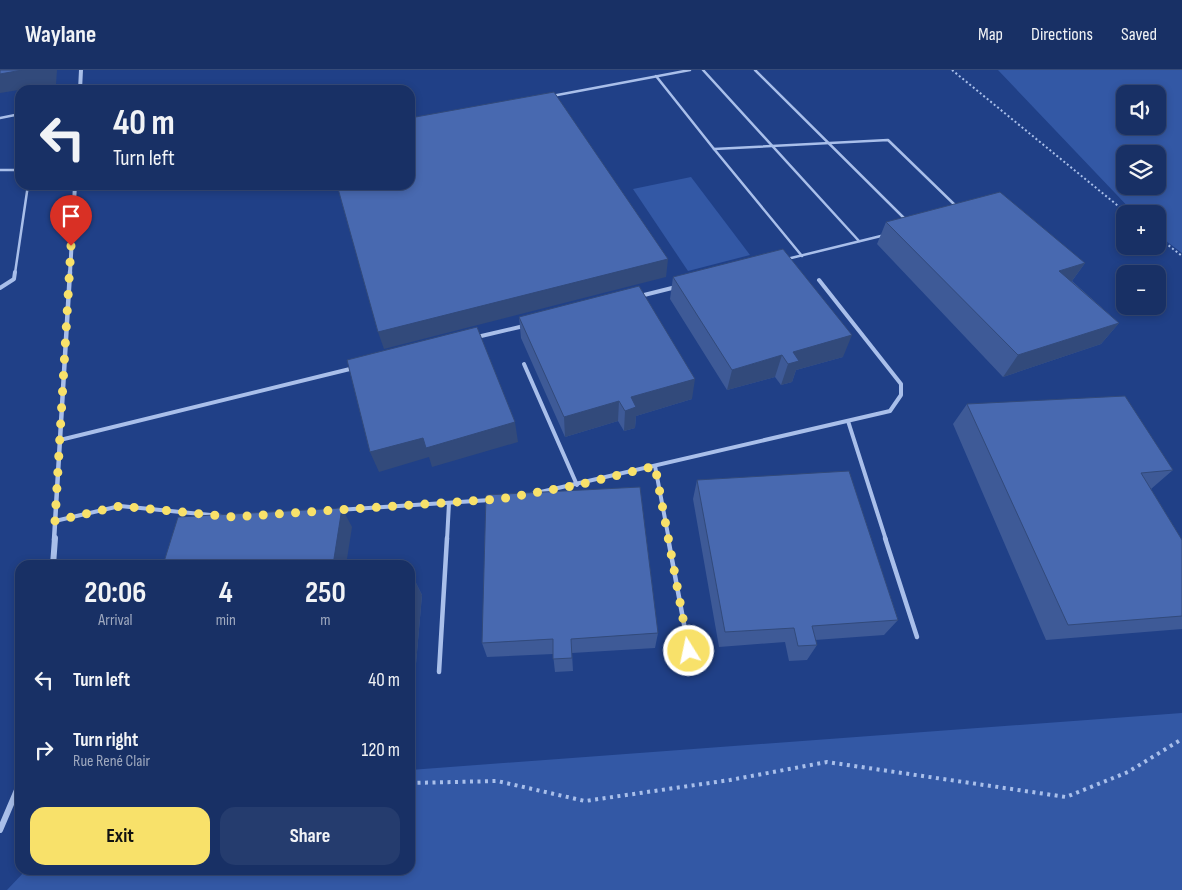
<!DOCTYPE html>
<html lang="en">
<head>
<meta charset="utf-8">
<style>
  :root { --surface:#183065; --page:#253c6e; --text:#f1f3f6; --muted:#9fa9bf; --line:#364b79; --accent:#f8e16a }
  body { margin:0; font-family:"Sofia Sans Condensed",sans-serif; background:var(--page); color:var(--text); height:100vh; display:flex; flex-direction:column; font-size:19px; white-space:nowrap }
  * { box-sizing:border-box; margin:0 }
  p { font-size:16px; color:var(--muted) }
  .icon { flex:none; width:28px; height:28px; fill:none; stroke:currentColor; stroke-width:2; stroke-linecap:round; stroke-linejoin:round }
  .map { position:relative; flex:1; overflow:hidden }
  .side { position:absolute; left:15px; top:490px; width:400px; height:315px; display:flex; flex-direction:column; background:var(--surface); border-radius:15px; box-shadow:0 2px 8px #0003,0 0 0 1px var(--line) }
  .side>* { flex:none }
  .guide { position:absolute; left:15px; top:15px; width:400px; height:105px; border-radius:15px; box-shadow:0 2px 8px #0003,0 0 0 1px var(--line); background:#183065; color:var(--text); overflow:hidden }
  .fabs { position:absolute; left:1116px; top:15px; display:grid; gap:10px }
  .fabs a { display:grid; place-items:center; width:50px; height:50px; border-radius:10px; background:var(--surface); box-shadow:0 2px 8px #0003,0 0 0 1px var(--line); font-size:25px }
  .pin { position:absolute; display:grid; place-items:center; width:42px; height:42px; color:#fff; margin:-51px -21px; border-radius:50% 50% 50% 0; rotate:-45deg; box-shadow:0 0 5px #0007 }
  .pin .icon { rotate:45deg }
  .me { position:absolute; width:55px; margin:-28px; rotate:350deg; stroke-linejoin:round; filter:drop-shadow(0 0 4px #0008) }
  .turn { display:flex; align-items:center; gap:18px; height:105px; padding:0 15px; font-size:22px }
  .turn .icon { width:65px; height:65px; stroke-width:2.5 }
  .turn b { display:block; font-size:35px; line-height:42px }
  .eta { display:flex; justify-content:space-evenly; align-items:center; height:85px; text-align:center }
  .eta b { font-size:30px; font-weight:700; line-height:35px }
  .action { display:flex; gap:10px; margin-top:auto; padding:10px 15px }
  .action a { flex:1; height:58px; border-radius:15px; background:var(--accent); color:#111; font-size:20px; font-weight:700; line-height:58px; text-align:center }
  .action a+a { background:var(--page); color:var(--text) }
  ul { padding:0; list-style:none }
  li { display:flex; align-items:center; gap:15px; height:70px; padding:0 15px }
  li div { flex:1 }
  li b { display:block; font-size:19px }
  li em { font-style:normal }
  header { display:flex; align-items:center; gap:30px; box-sizing:border-box; height:70px; padding:0 25px; background:var(--surface); border-bottom:1px solid var(--line) }
  header strong { font-size:24px }
  nav { display:flex; gap:28px; margin-inline-start:auto; font-size:18px }
  .map>svg:first-child { display:block }
  .green { fill:#3358a5; fill-rule:evenodd }
  .lines { fill:none; stroke-linecap:round; stroke-linejoin:round }
  .path-far1 { stroke:#a9bfea; stroke-width:2; stroke-dasharray:2 2.5; stroke-linecap:butt }
  .path { stroke:#a9bfea; stroke-width:4; stroke-dasharray:3 4.5; stroke-linecap:butt }
  .lane-far2 { stroke:#a9bfea; stroke-width:2.5 }
  .lane-far1 { stroke:#a9bfea; stroke-width:4 }
  .lane { stroke:#a9bfea; stroke-width:4.5 }
  .street-far2 { stroke:#a9bfea; stroke-width:4 }
  .street-far1 { stroke:#a9bfea; stroke-width:4.5 }
  .street { stroke:#a9bfea; stroke-width:6 }
  .wall { fill:#3e5a97 }
  .shaded-wall { fill:#324a7b }
  .building { fill:#4869b0; stroke:#324a7b }
  .route { stroke:#f8e16a; stroke-width:9; stroke-dasharray:0 16.2 }
</style>
</head>
<body>
<header>
<strong>Waylane</strong>
<nav><a>Map</a><a>Directions</a><a>Saved</a></nav>
</header>
<div class="map">
<svg width="1182" height="820" viewBox="0 0 1182 820">
  <rect width="100%" height="100%" fill="#204087"/>
  <g class="green">
    <path d="M998,0H1182V183L1158,165V144H1135ZM1125,24H1158V56H1125ZM1125,84H1158V116H1125Z"/>
    <path d="M691,107L750,185L688,201L633,119Z"/>
    <path d="M1182,643V820H7L26,800H410V700Z"/>
  </g>
  <g class="lines">
    <g class="path-far1">
      <path d="M952,0L1128,144"/>
      <path d="M1158,167L1182,186"/>
    </g>
    <path class="path" d="M410,713L497,711L585,731L730,710L827,692L1066,727L1128,702L1182,669"/>
    <g class="lane-far2">
      <path d="M703,0L859,171"/>
      <path d="M755,0L906,150"/>
      <path d="M656,6L714,79"/>
      <path d="M552,26L690,0"/>
      <path d="M0,48L20,44"/>
      <path d="M0,100H20"/>
      <path d="M75,118L91,115"/>
      <path d="M802,186L714,79L888,70L957,137"/>
      <path d="M787,189L885,165"/>
      <path d="M15,203L28,115"/>
    </g>
    <g class="lane-far1">
      <path d="M0,218L14,209L15,202"/>
      <path d="M640,226L676,217"/>
      <path d="M477,267L524,256"/>
      <path d="M524,294L577,415"/>
      <path d="M848,351L886,470"/>
      <path d="M60,370L354,298"/>
      <path d="M655,396L669,470"/>
      <path d="M532,424L890,341L901,325V314L819,210"/>
      <path d="M338,440L490,430"/>
      <path d="M55,451L120,436L221,446"/>
      <path d="M447,470L449,433"/>
    </g>
    <g class="lane">
      <path d="M668,468L689,581"/>
      <path d="M885,468L917,567"/>
      <path d="M439,602L447,468"/>
    </g>
    <g class="street-far2">
      <path d="M80,20L81,0"/>
      <path d="M70,203L75,115"/>
    </g>
    <path class="street-far1" d="M54,470L70,202"/>
    <g class="street">
      <path d="M53,495L55,468"/>
      <path d="M0,760L20,713"/>
    </g>
  </g>
  <g class="wall">
    <path d="M886,152L1085,193L1072,211L1119,253L1101,274L1003,307L877,174Z"/>
    <path d="M673,207L843,287L796,300L792,312L781,315L775,307L727,320L670,229Z"/>
    <path d="M519,247L692,329L636,346L635,358L624,361L618,351L565,367L521,268Z"/>
    <path d="M967,334L1173,400L1151,419L1182,470V559L1046,570L953,354Z"/>
    <path d="M697,410L898,550L884,565L815,570L817,575L807,590L789,591L785,572L719,577L693,429Z"/>
    <path d="M410,509H414L422,525L415,605H410Z"/>
    <path d="M658,563L655,578L572,583L573,601L555,602L553,584L487,587L482,573Z"/>
  </g>
  <g class="shaded-wall">
    <path d="M22,0H57L56,14L0,23V4Z"/>
    <path d="M668,189L666,207L384,279L378,262Z"/>
    <path d="M1085,193L1069,215L1059,201Z"/>
    <path d="M1119,253L1101,274L1003,307L1018,285Z"/>
    <path d="M852,265L843,287L796,300L792,312L781,315L788,294L793,282Z"/>
    <path d="M782,285L775,307L727,320L732,300Z"/>
    <path d="M695,309L692,329L636,346L635,358L624,361L625,341L631,327Z"/>
    <path d="M619,331L618,351L565,367L564,347Z"/>
    <path d="M515,352L518,372L432,397L429,387L379,402L370,382L423,368Z"/>
    <path d="M342,438L352,457L346,495H333Z"/>
    <path d="M414,509L422,525L415,605L410,597V551Z"/>
  </g>
  <g class="building">
    <path d="M0,0H22L0,4Z"/>
    <path d="M554,22L668,189L378,262L337,115H410V48Z"/>
    <path d="M1000,122L1085,193L1059,201L1119,253L1018,285L886,152Z"/>
    <path d="M783,179L852,265L793,282L799,291L788,294L782,285L732,300L673,207Z"/>
    <path d="M639,216L695,309L631,327L636,337L625,341L619,331L564,347L519,247Z"/>
    <path d="M477,257L515,352L426,378L423,368L370,382L347,290Z"/>
    <path d="M1125,326L1173,400L1141,403L1182,470V546L1068,555L967,334Z"/>
    <path d="M849,401L898,550L812,556L817,575L798,576L794,558L725,562L697,410Z"/>
    <path d="M640,417L658,563L571,569L572,588L553,589V569L482,573L486,425Z"/>
    <path d="M342,438L333,495H163L178,447Z"/>
    <path d="M410,509H414L410,551Z"/>
  </g>
  <g class="lines">
    <path class="route" d="M71,176L55,451L120,436L233,447L500,429L578,415L655,396L689,581"/>
  </g>
</svg>
<div class="fabs">
<a><svg class="icon" aria-label="sound" viewBox="0 0 24 24"><path d="M4 9h4l5-4v14l-5-4H4zM17 9q2 3 0 6"/></svg></a>
<a><svg class="icon" aria-label="layers" viewBox="0 0 24 24"><path d="M12 4l9 5-9 5-9-5zM3 14l9 5 9-5"/></svg></a>
<a>+</a>
<a>−</a>
</div>
<div class="pin" style="left:71px;top:176px;background:#d93025"><svg class="icon" aria-label="arrive" viewBox="0 0 24 24"><path d="M6 21V4h12l-3 4 3 4H6"/></svg></div>
<svg class="me" style="left:689px;top:581px" viewBox="-20 -20 40 40"><circle r="17" fill="#f8e16a" stroke="#fff" stroke-width="3"/><path d="M0-11L8 9 0 5-8 9z" fill="#fff"/></svg>
<div class="guide">
<div class="turn"><svg class="icon" aria-label="left" viewBox="0 0 24 24"><path d="M17 20v-9H6M10 6l-5 5 5 5"/></svg><div><b>40 m</b>Turn left</div></div>
</div>
<section class="side">
<div class="eta">
<div><b>20:06</b><p>Arrival</p></div>
<div><b>4</b><p>min</p></div>
<div><b>250</b><p>m</p></div>
</div>
<ul>
<li><svg class="icon" aria-label="left" viewBox="0 0 24 24"><path d="M17 20v-9H6M10 6l-5 5 5 5"/></svg><div><b>Turn left</b></div><em>40 m</em></li>
<li><svg class="icon" aria-label="right" viewBox="0 0 24 24"><path d="M7 20v-9h11M14 6l5 5-5 5"/></svg><div><b>Turn right</b><p>Rue René Clair</p></div><em>120 m</em></li>
</ul>
<div class="action"><a>Exit</a><a>Share</a></div>
</section>
</div>
</body>
</html>
